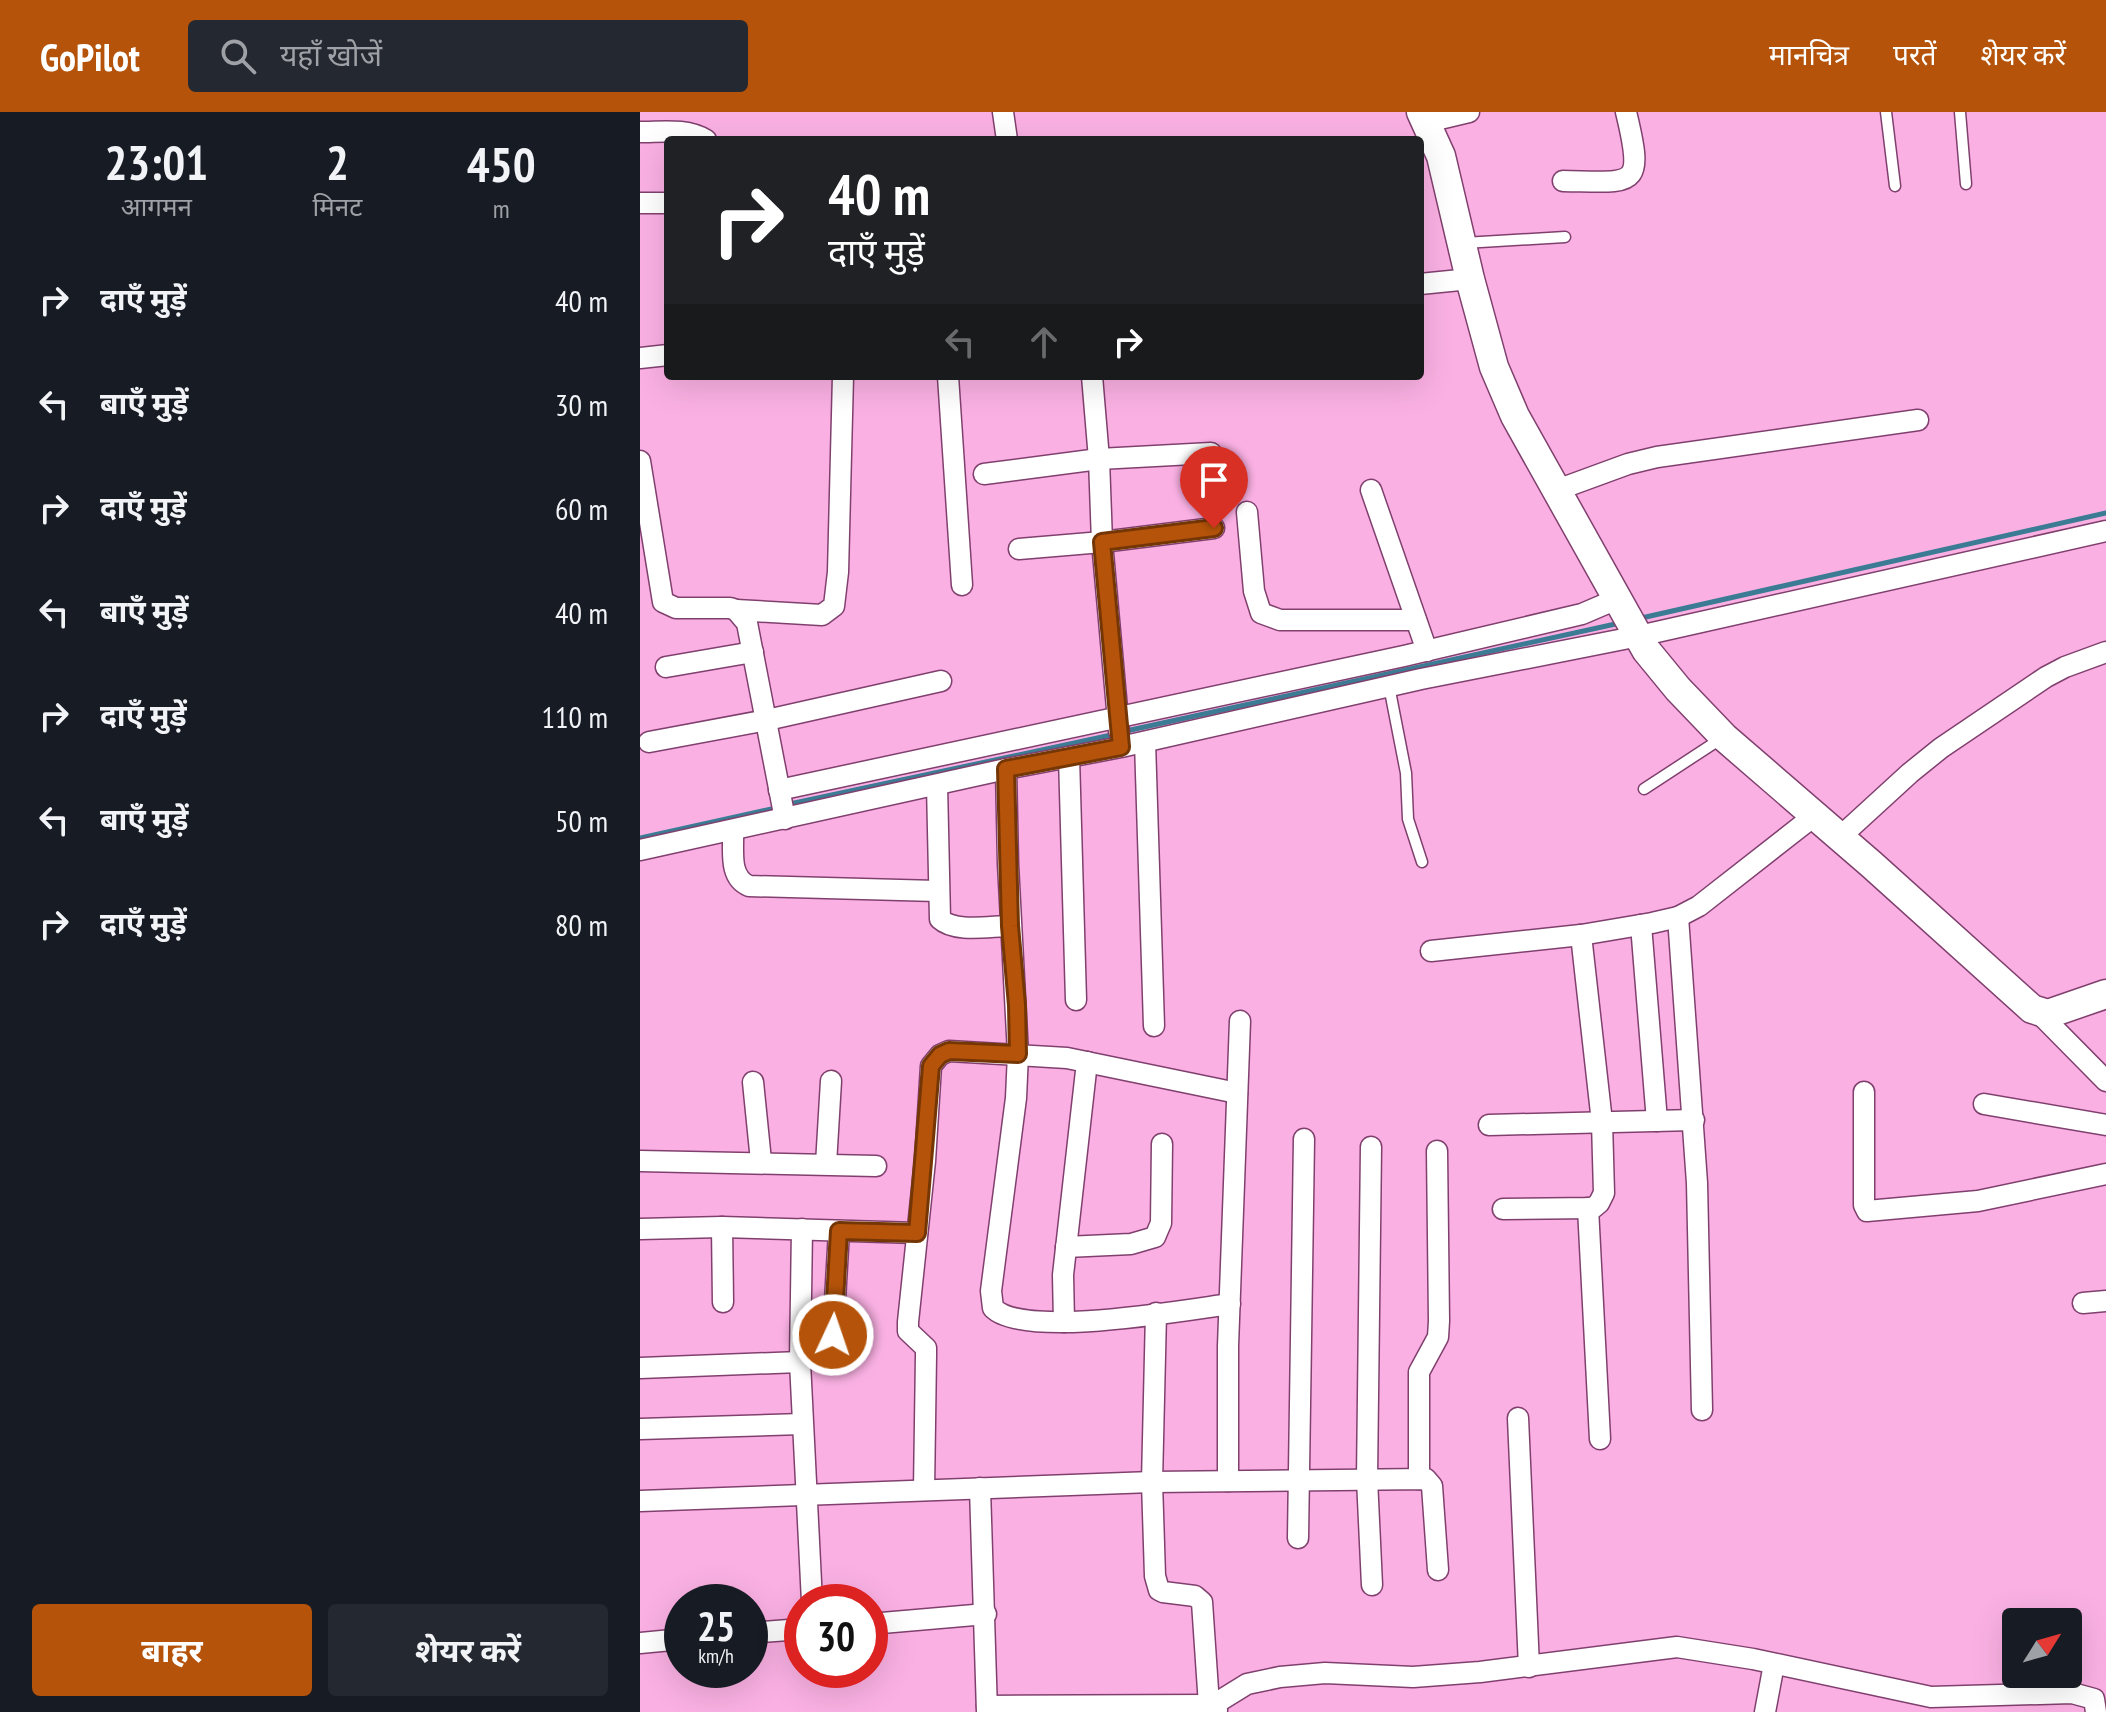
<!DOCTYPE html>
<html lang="hi">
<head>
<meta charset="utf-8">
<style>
  :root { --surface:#171b24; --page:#242831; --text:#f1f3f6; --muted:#9ea1a6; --accent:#b45309 }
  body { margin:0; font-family:"PT Sans Narrow","Noto Sans Devanagari",sans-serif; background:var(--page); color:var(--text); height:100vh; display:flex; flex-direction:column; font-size:30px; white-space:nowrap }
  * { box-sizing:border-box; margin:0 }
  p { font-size:26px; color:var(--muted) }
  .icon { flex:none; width:44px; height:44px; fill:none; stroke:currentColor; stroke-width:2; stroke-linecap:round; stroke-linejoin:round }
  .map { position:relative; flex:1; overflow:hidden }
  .drawer { display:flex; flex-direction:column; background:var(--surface); width:640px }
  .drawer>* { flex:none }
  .hud { position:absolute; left:24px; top:24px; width:760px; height:244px; border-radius:8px; box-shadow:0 8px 32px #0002; background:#202124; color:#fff; overflow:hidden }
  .needle { width:52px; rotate:53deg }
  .fabs { position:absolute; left:1362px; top:1496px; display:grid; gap:16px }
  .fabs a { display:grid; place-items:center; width:80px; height:80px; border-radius:8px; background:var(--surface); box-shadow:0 8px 32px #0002; font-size:40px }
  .speed { position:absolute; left:24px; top:1472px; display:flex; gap:16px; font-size:40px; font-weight:700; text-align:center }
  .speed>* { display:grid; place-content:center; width:104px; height:104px; border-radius:50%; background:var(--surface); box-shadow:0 8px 32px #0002; line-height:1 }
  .speed small { font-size:20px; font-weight:400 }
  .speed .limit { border:12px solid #d22; background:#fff; color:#111 }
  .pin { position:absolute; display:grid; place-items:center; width:68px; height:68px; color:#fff; margin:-82px -34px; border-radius:50% 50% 50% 0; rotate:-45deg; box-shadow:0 0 8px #0007 }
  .pin .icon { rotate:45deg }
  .me { position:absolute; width:88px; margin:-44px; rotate:3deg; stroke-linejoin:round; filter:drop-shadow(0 0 6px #0008) }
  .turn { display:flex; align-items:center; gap:28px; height:168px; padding:0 32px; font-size:36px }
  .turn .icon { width:104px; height:104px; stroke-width:2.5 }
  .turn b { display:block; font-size:56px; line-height:68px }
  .lanes { display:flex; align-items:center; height:76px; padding:0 32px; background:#0003; justify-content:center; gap:40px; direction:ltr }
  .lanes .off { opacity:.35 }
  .eta { display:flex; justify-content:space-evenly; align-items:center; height:136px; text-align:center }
  .eta b { font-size:48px; font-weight:700; line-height:56px }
  .action { display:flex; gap:16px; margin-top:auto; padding:16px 32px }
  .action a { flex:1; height:92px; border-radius:8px; background:var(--accent); color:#fff; font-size:32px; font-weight:700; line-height:92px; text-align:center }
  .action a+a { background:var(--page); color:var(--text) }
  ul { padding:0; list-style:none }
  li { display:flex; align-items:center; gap:24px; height:104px; padding:0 32px }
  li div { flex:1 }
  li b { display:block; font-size:30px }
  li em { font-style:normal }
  header { display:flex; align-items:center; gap:48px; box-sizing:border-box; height:112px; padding:0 40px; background:var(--accent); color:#fff }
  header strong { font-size:38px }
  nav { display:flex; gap:44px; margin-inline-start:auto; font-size:28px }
  .search { width:560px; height:72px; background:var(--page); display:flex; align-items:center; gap:20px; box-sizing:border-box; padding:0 28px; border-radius:8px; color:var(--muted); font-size:30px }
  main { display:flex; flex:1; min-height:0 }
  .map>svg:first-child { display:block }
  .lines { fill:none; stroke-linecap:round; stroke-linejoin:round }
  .stream { stroke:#3b7b94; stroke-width:5 }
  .lane-casing { stroke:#80406e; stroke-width:13 }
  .street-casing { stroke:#80406e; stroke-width:23 }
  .secondary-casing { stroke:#80406e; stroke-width:31 }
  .lane { stroke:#fff; stroke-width:10 }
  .street { stroke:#fff; stroke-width:20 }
  .secondary { stroke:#fff; stroke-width:28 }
  .route-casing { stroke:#753606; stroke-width:20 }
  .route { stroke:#b45309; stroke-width:14 }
</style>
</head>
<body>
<header>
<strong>GoPilot</strong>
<div class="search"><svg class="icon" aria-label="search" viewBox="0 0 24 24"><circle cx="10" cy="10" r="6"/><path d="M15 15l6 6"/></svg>यहाँ खोजें</div>
<nav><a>मानचित्र</a><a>परतें</a><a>शेयर करें</a></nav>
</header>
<main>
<section class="drawer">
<div class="eta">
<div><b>23:01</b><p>आगमन</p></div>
<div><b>2</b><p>मिनट</p></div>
<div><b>450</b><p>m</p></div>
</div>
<ul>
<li><svg class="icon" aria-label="right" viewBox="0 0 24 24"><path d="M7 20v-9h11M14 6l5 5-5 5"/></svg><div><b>दाएँ मुड़ें</b></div><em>40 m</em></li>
<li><svg class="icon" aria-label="left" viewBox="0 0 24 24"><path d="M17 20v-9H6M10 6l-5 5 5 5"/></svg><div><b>बाएँ मुड़ें</b></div><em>30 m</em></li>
<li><svg class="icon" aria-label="right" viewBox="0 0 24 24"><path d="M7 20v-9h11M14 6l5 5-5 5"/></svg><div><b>दाएँ मुड़ें</b></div><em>60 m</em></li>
<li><svg class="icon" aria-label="left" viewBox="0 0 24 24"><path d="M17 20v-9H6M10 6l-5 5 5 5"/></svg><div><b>बाएँ मुड़ें</b></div><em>40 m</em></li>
<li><svg class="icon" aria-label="right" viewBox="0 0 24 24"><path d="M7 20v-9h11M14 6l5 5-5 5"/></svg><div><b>दाएँ मुड़ें</b></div><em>110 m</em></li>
<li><svg class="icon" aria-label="left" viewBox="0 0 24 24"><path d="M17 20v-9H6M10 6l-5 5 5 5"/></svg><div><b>बाएँ मुड़ें</b></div><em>50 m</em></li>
<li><svg class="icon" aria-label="right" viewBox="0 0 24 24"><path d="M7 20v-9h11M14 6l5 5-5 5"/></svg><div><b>दाएँ मुड़ें</b></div><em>80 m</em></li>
</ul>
<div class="action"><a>बाहर</a><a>शेयर करें</a></div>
</section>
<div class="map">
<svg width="1466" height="1600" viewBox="0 0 1466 1600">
  <rect width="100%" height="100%" fill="#fab0e3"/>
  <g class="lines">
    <g class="stream">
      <path d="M997,507L1466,401"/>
      <path d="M486,619L980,511"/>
      <path d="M145,693L476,622"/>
      <path d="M0,726L136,696"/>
    </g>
    <defs>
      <g id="lane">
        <path d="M1246,0L1255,74"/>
        <path d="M1320,0L1326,72"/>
        <path d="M824,131L925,125"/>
        <path d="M749,574L766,661L768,707L782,750"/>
        <path d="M1004,677L1082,626"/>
      </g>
      <g id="street">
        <path d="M363,0L367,28"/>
        <path d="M787,10L829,0"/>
        <path d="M0,20C22,20 47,16 66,28"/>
        <path d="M923,69C995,70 1005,78 986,0"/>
        <path d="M0,91H28"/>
        <path d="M780,172L830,167"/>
        <path d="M0,246L28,243"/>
        <path d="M308,264L322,473"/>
        <path d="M452,264L459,347L462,430L479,619"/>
        <path d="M0,349L23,490L36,496H90L96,498L107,511L145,707"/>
        <path d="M344,362L459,347L571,341"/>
        <path d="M731,378L787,539"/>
        <path d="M917,378L988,352L1017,345L1278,308"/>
        <path d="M607,400L614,479L621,501L640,508H776"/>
        <path d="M379,437L462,430L574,416"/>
        <path d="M96,498L182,503L194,494L198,460L203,264"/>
        <path d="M26,555L113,540"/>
        <path d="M9,630L127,608L301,569"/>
        <path d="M505,630L514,914"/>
        <path d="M429,645L436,888"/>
        <path d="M366,657L368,752L378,942L376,986L351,1179L353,1196C383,1227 545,1198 590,1192"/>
        <path d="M297,673L300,807C315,821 350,814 370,814"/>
        <path d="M139,678L764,544L942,502L977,487"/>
        <path d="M93,718C94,738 88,765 109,774L297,779"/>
        <path d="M1199,726L1270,661L1301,636L1406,565L1425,555L1466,540"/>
        <path d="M0,738L366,657L481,635L781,567L999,524L1466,419"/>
        <path d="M1038,805L1057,1071L1062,1298"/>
        <path d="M1001,813L1017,1009"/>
        <path d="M791,839L941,823L1012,811L1038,805L1059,794L1174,704"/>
        <path d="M1398,900L1466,969"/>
        <path d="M113,970L121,1049"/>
        <path d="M1224,980V1093L1227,1099L1338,1089L1466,1062"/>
        <path d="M1344,992L1466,1013"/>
        <path d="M849,1013L1054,1008"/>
        <path d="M731,1035L727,1367L732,1473"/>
        <path d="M0,1049L236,1054"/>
        <path d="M186,1052L191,969"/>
        <path d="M948,1096L960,1327"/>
        <path d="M863,1097L953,1096L959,1091L964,1081L962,1010L941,823"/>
        <path d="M82,1115L83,1190"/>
        <path d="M0,1117L82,1115L277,1121"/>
        <path d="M162,1117L160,1250L172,1490"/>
        <path d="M426,1135L491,1132L515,1125L521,1111L522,1032"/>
        <path d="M1443,1191L1466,1189"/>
        <path d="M516,1201L512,1370L515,1464L519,1478L523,1480L555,1484L562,1490L569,1593"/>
        <path d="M424,1210L423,1163L447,950"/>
        <path d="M193,1223L199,1119"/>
        <path d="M0,1256L160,1250"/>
        <path d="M878,1306L889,1555"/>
        <path d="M0,1317L162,1312"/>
        <path d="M779,1367V1260L798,1225L799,1209L797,1039"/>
        <path d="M588,1369V1234L600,909"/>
        <path d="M340,1376L347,1600"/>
        <path d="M284,1378L286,1243V1236L268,1219V1210L285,1049L291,954L300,943L309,939L427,946L597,981"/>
        <path d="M0,1389L512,1370L786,1367L792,1374L798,1458"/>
        <path d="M658,1426L664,1027"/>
        <path d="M230,1512L346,1502"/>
        <path d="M110,1521L162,1517"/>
        <path d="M0,1531L42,1527"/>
        <path d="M573,1593L607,1572L640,1565L685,1561L773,1565L840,1560L1037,1535L1113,1547L1291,1585L1432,1581L1454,1587L1456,1600"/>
        <path d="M347,1594L569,1593L577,1598"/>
        <path d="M1125,1600L1134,1552"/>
      </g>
      <path id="secondary" d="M781,0L801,44L830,167L854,255L875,304L1006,538L1038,577L1084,625L1231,752L1392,897L1408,902L1466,882"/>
    </defs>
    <use href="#lane" class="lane-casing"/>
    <use href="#street" class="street-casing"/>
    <use href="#secondary" class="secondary-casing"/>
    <use href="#lane" class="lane"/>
    <use href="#street" class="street"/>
    <use href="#secondary" class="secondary"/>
  </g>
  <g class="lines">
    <defs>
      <path id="route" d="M193,1223L199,1119L277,1121L291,954L300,943L309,939L378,942L377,893L370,814L366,657L481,635L462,430L574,416"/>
    </defs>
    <use href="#route" class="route-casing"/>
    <use href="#route" class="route"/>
  </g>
</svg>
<div class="fabs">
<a><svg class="needle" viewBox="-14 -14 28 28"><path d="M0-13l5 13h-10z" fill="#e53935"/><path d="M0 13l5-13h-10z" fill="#9ea1a6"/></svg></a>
</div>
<div class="speed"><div>25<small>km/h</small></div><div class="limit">30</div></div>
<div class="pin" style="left:574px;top:416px;background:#d93025"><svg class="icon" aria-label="arrive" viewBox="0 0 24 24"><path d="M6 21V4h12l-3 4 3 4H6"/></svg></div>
<svg class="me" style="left:193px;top:1223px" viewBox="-20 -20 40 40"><circle r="17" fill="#b45309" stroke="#fff" stroke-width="3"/><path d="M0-11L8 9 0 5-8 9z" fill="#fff"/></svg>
<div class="hud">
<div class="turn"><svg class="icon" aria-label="right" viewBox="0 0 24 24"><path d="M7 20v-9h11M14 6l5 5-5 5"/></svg><div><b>40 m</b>दाएँ मुड़ें</div></div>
<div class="lanes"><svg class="icon off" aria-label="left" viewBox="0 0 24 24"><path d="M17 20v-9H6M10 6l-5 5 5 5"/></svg><svg class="icon off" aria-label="ahead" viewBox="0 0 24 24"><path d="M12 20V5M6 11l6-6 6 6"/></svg><svg class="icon" aria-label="right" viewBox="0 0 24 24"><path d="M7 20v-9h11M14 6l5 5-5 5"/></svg></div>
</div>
</div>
</main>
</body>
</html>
